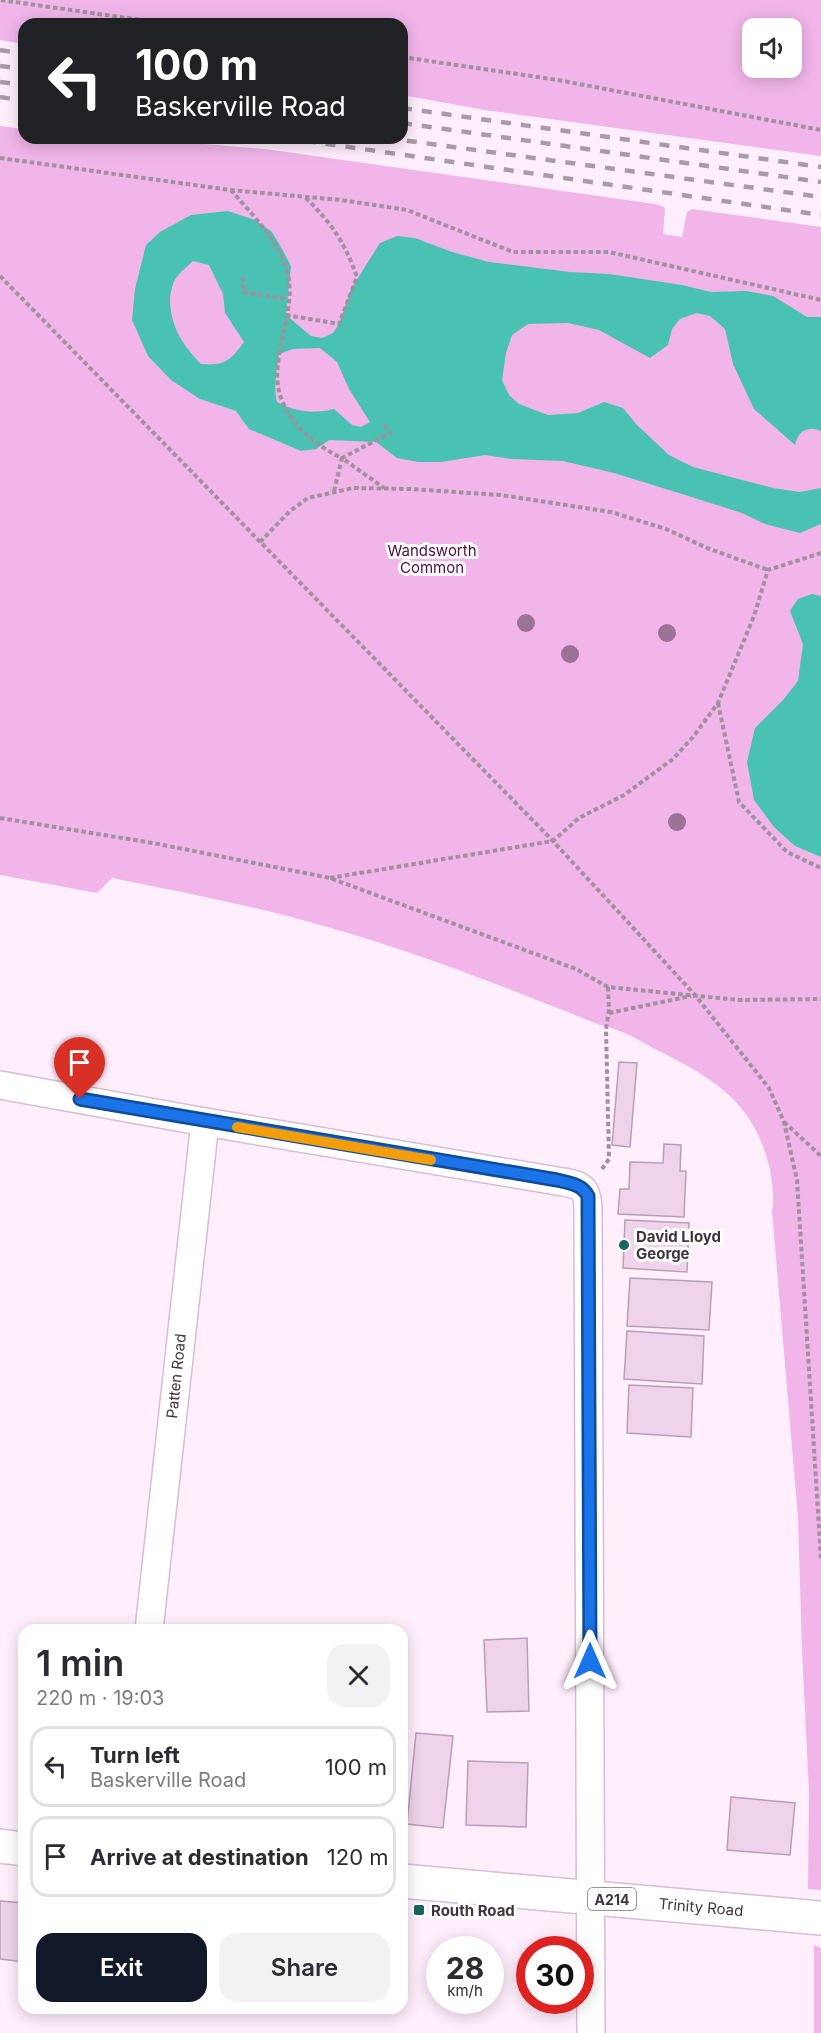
<!DOCTYPE html>
<html lang="en">
<head>
<meta charset="utf-8">
<style>
  :root { --surface:#fff; --page:#f2f2f3; --text:#2b2b33; --muted:#7c7c81; --line:#e1e1e2; --accent:#111827 }
  body { margin:0; font-family:Inter,sans-serif; background:var(--page); color:var(--text); height:100vh; display:flex; flex-direction:column; font-size:22px; white-space:nowrap }
  * { box-sizing:border-box; margin:0 }
  p { font-size:20px; color:var(--muted) }
  .icon { flex:none; width:33px; height:33px; fill:none; stroke:currentColor; stroke-width:2; stroke-linecap:round; stroke-linejoin:round }
  .map { position:relative; flex:1; overflow:hidden }
  .details { position:absolute; left:18px; top:1624px; width:390px; height:390px; display:flex; flex-direction:column; background:var(--surface); border-radius:18px; box-shadow:0 3px 15px #0003 }
  .details>* { flex:none }
  .top-card { position:absolute; left:18px; top:18px; width:390px; height:126px; border-radius:18px; box-shadow:0 3px 15px #0003; background:#202124; color:#fff; overflow:hidden }
  .controls { position:absolute; left:742px; top:18px; display:grid; gap:12px }
  .controls a { display:grid; place-items:center; width:60px; height:60px; border-radius:12px; background:var(--surface); box-shadow:0 3px 15px #0003; font-size:30px }
  .speed { position:absolute; left:426px; top:1936px; display:flex; gap:12px; font-size:30px; font-weight:700; text-align:center }
  .speed>* { display:grid; place-content:center; width:78px; height:78px; border-radius:50%; background:var(--surface); box-shadow:0 3px 15px #0003; line-height:1 }
  .speed small { font-size:15px; font-weight:400 }
  .speed .limit { border:9px solid #d22; background:#fff; color:#111 }
  .pin { position:absolute; display:grid; place-items:center; width:51px; height:51px; color:#fff; margin:-62px -26px; border-radius:50% 50% 50% 0; rotate:-45deg; box-shadow:0 0 6px #0007 }
  .pin .icon { rotate:45deg }
  .me { position:absolute; width:66px; margin:-33px; rotate:0deg; stroke-linejoin:round; filter:drop-shadow(0 0 4px #0008) }
  .turn { display:flex; align-items:center; gap:21px; height:126px; padding:0 18px; font-size:27px }
  .turn .icon { width:78px; height:78px; stroke-width:2.5 }
  .turn b { display:block; font-size:42px; line-height:51px }
  .round { display:grid; place-items:center; flex:none; width:63px; height:63px; border-radius:18px; background:var(--page) }
  .overview { display:flex; align-items:center; justify-content:space-between; height:102px; padding:0 18px }
  h1 { font-size:36px; font-weight:600; line-height:45px }
  .cta { display:flex; gap:12px; margin-top:auto; padding:12px 18px }
  .cta a { flex:1; height:69px; border-radius:18px; background:var(--accent); color:#fff; font-size:24px; font-weight:600; line-height:69px; text-align:center }
  .cta a+a { background:var(--page); color:var(--text) }
  ul { padding:0; list-style:none }
  li { display:flex; align-items:center; gap:18px; height:81px; margin:0 12px 9px; padding:0 6px; border:3px solid var(--line); border-radius:18px }
  li div { flex:1 }
  li b { display:block; font-size:22px }
  li em { font-style:normal }
  .map>svg:first-child { display:block }
  .green { fill:#f1b5e9; fill-rule:evenodd }
  .water { fill:#49c2b4; fill-rule:evenodd }
  .building { fill:#efd3eb; stroke:#b99fb5; stroke-width:1.5 }
  .lines { fill:none; stroke-linecap:round; stroke-linejoin:round }
  .street-casing { stroke:#d8bdd4; stroke-width:30 }
  .highway-casing { stroke:#d8bdd4; stroke-width:36 }
  .path { stroke:#9f919d; stroke-width:4; stroke-dasharray:4.5 3; stroke-linecap:butt }
  .street { stroke:#fff; stroke-width:27 }
  .highway { stroke:#fff; stroke-width:33 }
  .rail { stroke:#a99aa6; stroke-width:4.5; stroke-dasharray:10 10; stroke-linecap:butt }
  .tree { fill:#9b7397 }
  .route-casing { stroke:#114b97; stroke-width:15 }
  .route { stroke:#1a73e8; stroke-width:10 }
  .slow { stroke:#f59e0b; stroke-width:10 }
  .poi-dot { fill:#19645b; stroke:#fff; stroke-width:2 }
  .labels { text-anchor:middle; dominant-baseline:central; stroke-width:6; stroke-linejoin:round; paint-order:stroke }
  .shield { fill:#fff; stroke:#797279; stroke-width:1.5 }
  .shield-label { font-size:14px; font-weight:bold; fill:#40353f }
  .park-label { font-size:15px; fill:#490e44; stroke:#fff }
  .poi-label { font-size:15px; font-weight:bold; fill:#40353f; stroke:#fff; text-anchor:start }
  .street-label { font-size:15px; fill:#40353f; stroke:#fff }
</style>
</head>
<body>
<div class="map">
<svg width="821" height="2033" viewBox="0 0 821 2033">
  <rect width="100%" height="100%" fill="#ffeefc"/>
  <g class="green">
    <path d="M0,0H821V156L484,110L402,95V24H24V44L0,40ZM792,28V68H753V28Z"/>
    <path d="M0,126L24,129V138H131L265,149L655,204L664,207L665,210L663,234L682,237L687,212L692,209L821,227V1890L808,1889L809,1792L802,1651L798,1518L772,1211C775,1198 772,1183 770,1170C755,1102 713,1078 655,1049C637,1039 620,1029 600,1025C512,990 425,955 334,929C261,907 186,893 112,878L97,893L0,875Z"/>
    <path d="M814,1945L821,1948V2033H814Z"/>
  </g>
  <g class="water">
    <path d="M228,211L255,220L272,232L282,249L291,266L286,315L311,336L322,338L333,333L339,324L351,289L380,243L397,236L415,238L452,252L489,262L570,272L609,274L682,285L711,292L746,291L773,296L807,317H821V431C807,426 798,431 795,445L754,409L733,364L725,329L710,316L696,313L680,319L672,329L668,345L650,358L599,330L568,323L528,324L512,335L506,353L502,380L509,395L519,404L548,415L578,413L604,402L623,408L637,425L669,455L693,467L773,488L800,492L821,488V524L800,533L784,529L765,524L742,513L682,494L614,473L563,461L512,459L485,455L441,462H418L397,458L376,442L329,440L316,449L301,451L249,429L236,411L200,399L171,380L148,356L132,320L135,289L146,245L160,232L191,215ZM193,261L209,265L223,294L225,313L244,342C230,361 225,366 201,364C183,345 171,328 170,301C170,294 172,284 176,278C180,272 188,266 193,261ZM320,348L337,362L349,389L370,422L361,427L352,425L334,409C313,414 296,412 277,402C273,387 277,370 279,354L293,349Z"/>
    <path d="M812,594L821,596V857L795,846L774,827L754,800L747,762L755,728L783,700L798,681L803,644L790,611L798,599Z"/>
  </g>
  <g class="building">
    <path d="M619,1062L637,1063L630,1147L612,1145Z"/>
    <path d="M664,1144L681,1145L680,1171H686L684,1217L618,1214L620,1189H629L630,1162L663,1163Z"/>
    <path d="M625,1220L689,1223L687,1272L623,1268Z"/>
    <path d="M630,1278L712,1282L709,1330L627,1326Z"/>
    <path d="M627,1331L704,1336L702,1384L624,1379Z"/>
    <path d="M629,1385L693,1388L691,1437L627,1433Z"/>
    <path d="M527,1638L529,1711L487,1712L484,1640Z"/>
    <path d="M416,1733L453,1736L443,1828L407,1824Z"/>
    <path d="M468,1761L528,1763L526,1827L466,1825Z"/>
    <path d="M731,1797L795,1803L790,1855L727,1850Z"/>
    <path d="M0,1901L24,1903V1962L0,1959Z"/>
  </g>
  <g class="lines">
    <defs>
      <g id="street">
        <path d="M0,1085L205,1122L557,1181C580,1185 588,1185 588,1211L591,2033"/>
        <path d="M149,1630L205,1122"/>
      </g>
      <g id="highway">
        <path d="M0,1846L24,1849"/>
        <path d="M402,1881L821,1918"/>
      </g>
    </defs>
    <use href="#street" class="street-casing"/>
    <use href="#highway" class="highway-casing"/>
    <g class="path">
      <path d="M1,0L169,24"/>
      <path d="M402,57L558,80L821,130"/>
      <path d="M0,158L230,190L341,200L407,210L513,252H609L821,300"/>
      <path d="M231,190C253,216 285,246 289,281C292,300 285,322 282,340C279,355 276,371 278,386C283,419 314,445 342,458L390,433L383,423"/>
      <path d="M0,276L553,841L695,995L769,1088L784,1122L797,1180L821,1559"/>
      <path d="M243,277V292L288,299"/>
      <path d="M286,315L339,324L357,277C344,241 332,224 305,197"/>
      <path d="M334,491L342,458L384,488"/>
      <path d="M260,542L290,511L308,498L353,488L410,489L501,495L611,512L666,529L707,548L768,570"/>
      <path d="M718,703L739,802L787,852L821,868"/>
      <path d="M0,818L153,843L330,878L576,969L608,987L739,1000L821,999"/>
      <path d="M330,878L553,841L579,818L624,795L673,759L693,737L718,703L754,616L768,570L821,553"/>
      <path d="M609,1013L691,996"/>
      <path d="M784,1122L821,1156"/>
      <path d="M602,1169L609,1159L606,1029L609,1010L608,987"/>
    </g>
    <use href="#street" class="street"/>
    <use href="#highway" class="highway"/>
    <g class="rail">
      <path d="M0,50L24,54"/>
      <path d="M0,66L24,69"/>
      <path d="M0,82L24,85"/>
      <path d="M0,97L24,101"/>
      <path d="M402,108L821,167"/>
      <path d="M402,123L821,182"/>
      <path d="M286,138L821,215"/>
      <path d="M387,138L821,197"/>
    </g>
  </g>
  <g class="tree">
    <circle cx="526" cy="623" r="9"/>
    <circle cx="667" cy="633" r="9"/>
    <circle cx="570" cy="654" r="9"/>
    <circle cx="677" cy="822" r="9"/>
  </g>
  <g class="lines">
    <defs>
      <path id="route" d="M80,1099L557,1180C569,1183 582,1184 588,1196L590,1661"/>
    </defs>
    <use href="#route" class="route-casing"/>
    <use href="#route" class="route"/>
    <path class="slow" d="M237,1127L431,1160"/>
  </g>
  <g class="poi-dot">
    <circle cx="624" cy="1245" r="6"/>
    <rect x="413" y="1904" width="12" height="12" rx="3"/>
  </g>
  <g class="labels">
    <rect class="shield" x="588" y="1888" width="48" height="22" rx="4.5"/>
    <g class="shield-label">
      <text x="612" y="1899">A214</text>
    </g>
    <g class="park-label">
      <text x="432" y="550">Wandsworth<tspan x="432" dy="17">Common</tspan></text>
    </g>
    <g class="poi-label">
      <text x="636" y="1236">David Lloyd<tspan x="636" dy="17">George</tspan></text>
      <text x="431" y="1910">Routh Road</text>
    </g>
    <g class="street-label">
      <text transform="translate(176 1376) rotate(-84)">Patten Road</text>
      <text transform="translate(701 1907) rotate(5)">Trinity Road</text>
    </g>
  </g>
</svg>
<div class="controls">
<a><svg class="icon" aria-label="sound" viewBox="0 0 24 24"><path d="M4 9h4l5-4v14l-5-4H4zM17 9q2 3 0 6"/></svg></a>
</div>
<div class="speed"><div>28<small>km/h</small></div><div class="limit">30</div></div>
<div class="pin" style="left:80px;top:1099px;background:#d93025"><svg class="icon" aria-label="arrive" viewBox="0 0 24 24"><path d="M6 21V4h12l-3 4 3 4H6"/></svg></div>
<svg class="me" style="left:590px;top:1661px" viewBox="-20 -20 40 40"><path d="M0-17L14 15 0 8-14 15z" fill="#1a73e8" stroke="#fff" stroke-width="4"/></svg>
<div class="top-card">
<div class="turn"><svg class="icon" aria-label="left" viewBox="0 0 24 24"><path d="M17 20v-9H6M10 6l-5 5 5 5"/></svg><div><b>100 m</b>Baskerville Road</div></div>
</div>
<section class="details">
<div class="overview"><div><h1>1 min</h1><p>220 m · 19:03</p></div><a class="round"><svg class="icon" aria-label="close" viewBox="0 0 24 24"><path d="M6 6l12 12M18 6L6 18"/></svg></a></div>
<ul>
<li><svg class="icon" aria-label="left" viewBox="0 0 24 24"><path d="M17 20v-9H6M10 6l-5 5 5 5"/></svg><div><b>Turn left</b><p>Baskerville Road</p></div><em>100 m</em></li>
<li><svg class="icon" aria-label="arrive" viewBox="0 0 24 24"><path d="M6 21V4h12l-3 4 3 4H6"/></svg><div><b>Arrive at destination</b></div><em>120 m</em></li>
</ul>
<div class="cta"><a>Exit</a><a>Share</a></div>
</section>
</div>
</body>
</html>
